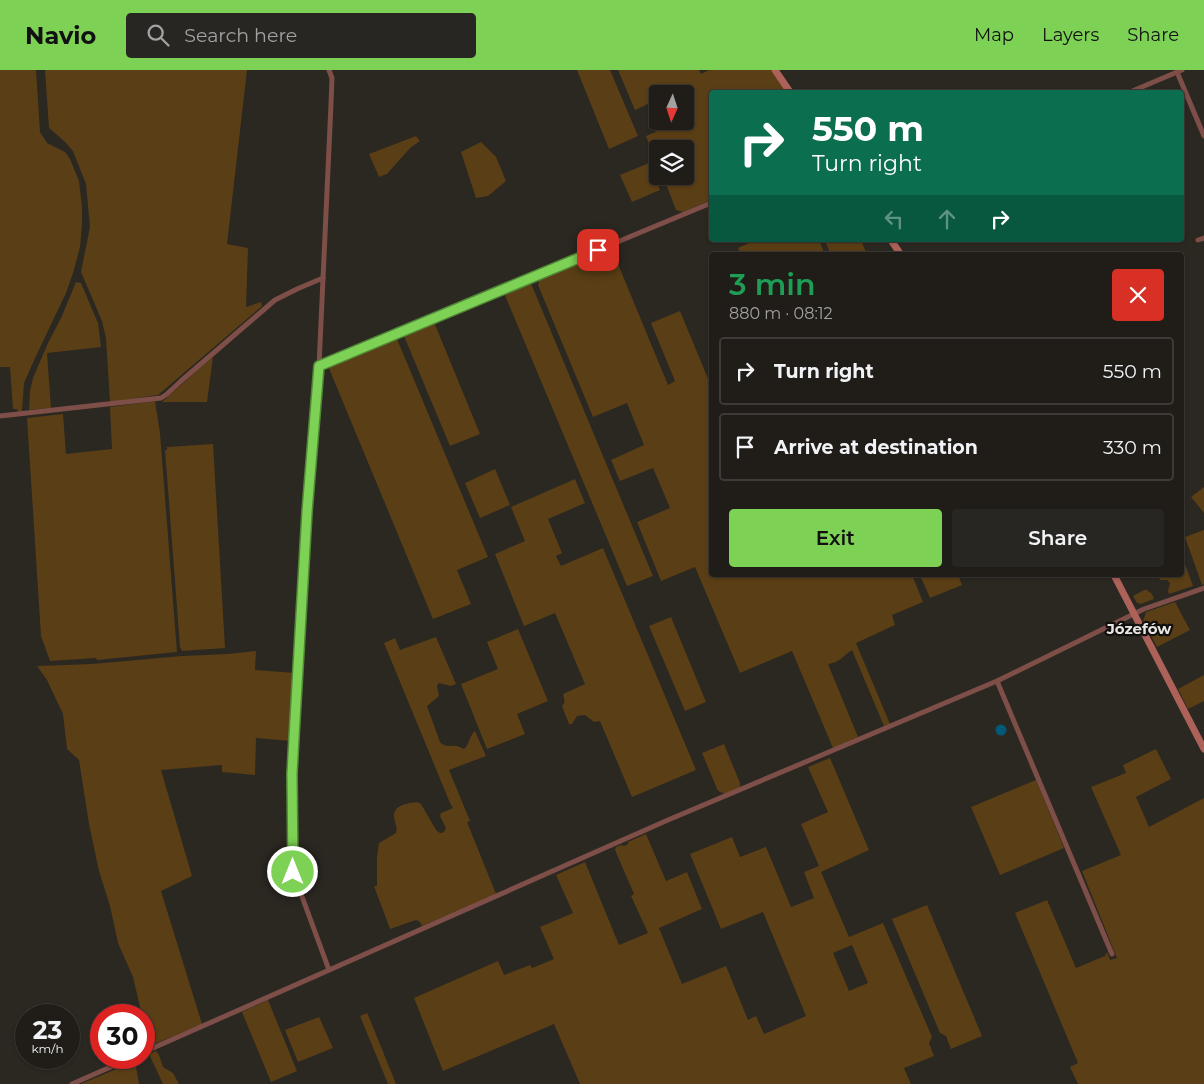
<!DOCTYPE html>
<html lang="en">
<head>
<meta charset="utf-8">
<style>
  :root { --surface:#201d19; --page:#282622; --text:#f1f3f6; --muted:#a2a2a2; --line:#3d3b38; --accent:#7dd154 }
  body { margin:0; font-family:Montserrat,sans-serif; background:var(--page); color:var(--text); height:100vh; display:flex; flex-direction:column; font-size:19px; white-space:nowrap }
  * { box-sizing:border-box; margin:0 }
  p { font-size:16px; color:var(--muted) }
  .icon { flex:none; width:28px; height:28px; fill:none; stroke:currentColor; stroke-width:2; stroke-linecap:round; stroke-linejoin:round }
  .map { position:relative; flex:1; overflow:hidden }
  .panel { position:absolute; left:709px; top:182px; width:475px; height:325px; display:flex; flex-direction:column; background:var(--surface); border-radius:5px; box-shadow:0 1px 4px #0004,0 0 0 1px var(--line) }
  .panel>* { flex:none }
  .top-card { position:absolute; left:709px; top:20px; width:475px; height:152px; border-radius:5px; box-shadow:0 1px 4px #0004,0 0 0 1px var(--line); background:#0b6e4f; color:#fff; overflow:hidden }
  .needle { width:32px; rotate:183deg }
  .buttons { position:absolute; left:649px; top:15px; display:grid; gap:10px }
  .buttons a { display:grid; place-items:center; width:45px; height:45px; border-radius:5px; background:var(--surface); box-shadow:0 1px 4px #0004,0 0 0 1px var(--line); font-size:25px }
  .speed { position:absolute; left:15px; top:934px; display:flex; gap:10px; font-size:25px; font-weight:700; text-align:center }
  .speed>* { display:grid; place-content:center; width:65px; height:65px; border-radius:50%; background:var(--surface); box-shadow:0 1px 4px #0004,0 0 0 1px var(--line); line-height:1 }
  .speed small { font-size:12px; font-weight:400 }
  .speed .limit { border:8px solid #d22; background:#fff; color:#111 }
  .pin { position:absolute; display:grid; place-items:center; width:42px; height:42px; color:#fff; margin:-21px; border-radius:10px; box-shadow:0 2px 8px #0006 }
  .me { position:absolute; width:55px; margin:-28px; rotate:0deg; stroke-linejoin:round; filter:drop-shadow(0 0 4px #0008) }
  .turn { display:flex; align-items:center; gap:18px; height:105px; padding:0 20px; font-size:22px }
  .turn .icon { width:65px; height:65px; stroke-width:2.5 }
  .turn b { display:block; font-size:35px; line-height:42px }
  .lanes { display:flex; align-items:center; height:48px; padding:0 20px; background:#0003; justify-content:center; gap:25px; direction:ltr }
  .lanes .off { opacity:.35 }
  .round { display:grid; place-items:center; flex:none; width:52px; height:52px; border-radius:5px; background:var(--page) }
  .overview { display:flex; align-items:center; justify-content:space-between; height:85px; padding:0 20px }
  h1 { font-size:30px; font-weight:600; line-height:38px; color:#1e9e55 }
  .primary-button { display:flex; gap:10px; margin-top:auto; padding:10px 20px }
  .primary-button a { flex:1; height:58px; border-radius:5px; background:var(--accent); color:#111; font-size:20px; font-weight:600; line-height:58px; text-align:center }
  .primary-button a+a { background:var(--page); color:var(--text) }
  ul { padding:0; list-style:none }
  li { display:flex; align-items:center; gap:15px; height:68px; margin:0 10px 8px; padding:0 10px; border:2px solid var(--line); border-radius:5px }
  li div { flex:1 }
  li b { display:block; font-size:19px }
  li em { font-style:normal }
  header { display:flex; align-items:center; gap:30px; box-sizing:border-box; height:70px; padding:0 25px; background:var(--accent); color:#111 }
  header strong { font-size:24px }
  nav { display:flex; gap:28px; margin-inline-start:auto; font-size:18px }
  .search { width:350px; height:45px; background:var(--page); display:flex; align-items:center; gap:12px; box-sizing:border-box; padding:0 18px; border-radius:5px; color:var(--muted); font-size:19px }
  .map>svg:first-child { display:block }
  .green { fill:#5a3e15; fill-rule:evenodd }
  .water { fill:#005977 }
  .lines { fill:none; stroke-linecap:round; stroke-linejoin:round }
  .street { stroke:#7e4e48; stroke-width:5 }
  .secondary { stroke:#ad6259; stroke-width:7 }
  .route-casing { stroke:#518837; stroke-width:12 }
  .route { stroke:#7dd154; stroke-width:9 }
  .labels { text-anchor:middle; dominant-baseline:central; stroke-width:4.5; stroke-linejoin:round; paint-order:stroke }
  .quarter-label { font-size:15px; font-weight:bold; fill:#e8e5e2; stroke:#12100e }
</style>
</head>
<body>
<header>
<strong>Navio</strong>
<div class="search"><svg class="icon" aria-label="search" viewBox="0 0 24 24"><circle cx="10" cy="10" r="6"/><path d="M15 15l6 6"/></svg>Search here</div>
<nav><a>Map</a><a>Layers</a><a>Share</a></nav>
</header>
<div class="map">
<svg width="1204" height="1014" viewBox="0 0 1204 1014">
  <rect width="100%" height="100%" fill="#2b2721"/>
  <g class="green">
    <path d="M0,0H36L40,62L47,73L65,82L70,89L79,111L82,137V155L80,177L74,200L66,223L36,286L24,313L22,341L18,342L17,339H13L10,297H0Z"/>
    <path d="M45,0H247L227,174L248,178L246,237L261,232L262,236L158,325L110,332L106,268L102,251L81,202L90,157L86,114L73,81L64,71L49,58Z"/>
    <path d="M577,0H610L638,66L609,79Z"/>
    <path d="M618,0H699L701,4L709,0H771L787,22H711V130L683,142L676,140L663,106H685V79H658L657,94L646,66L674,54L673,51H685V24H658L657,30L635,40Z"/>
    <path d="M416,66L420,71L410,78L387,104L379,107L369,84Z"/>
    <path d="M481,72L496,87L506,111L488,126L476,128L461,82Z"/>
    <path d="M649,93L660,120L632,132L620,105Z"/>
    <path d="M756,170H819L825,185H741L738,178Z"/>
    <path d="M832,170H861L867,185H831L826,173Z"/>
    <path d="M611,177L668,315L675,311L651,253L680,241L711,316V505H912L923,532L892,545L895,555L856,573L890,654L884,656L852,580C843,586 839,593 828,594L858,667L833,678L792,581L740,603L695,497L661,511L637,452L670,438L653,398L620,411L611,390L644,375L627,333L593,347L538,215L540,207Z"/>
    <path d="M530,211L653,506L627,516L504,223Z"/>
    <path d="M76,212L81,213L98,253L101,277L47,283L51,338L29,340L30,321L33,308L48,273L62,246Z"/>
    <path d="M434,252L480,364L450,376L404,266L405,264Z"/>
    <path d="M394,268L397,269L488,487L457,500L471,534L433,549L328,296Z"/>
    <path d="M213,287L207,332H162C179,317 196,301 213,287Z"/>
    <path d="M155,331L160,363L177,582L97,590L96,588L50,591L41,566L27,348L63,344L66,384L112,379L110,337Z"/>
    <path d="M213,374L225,578L182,581L180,577L165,380H167V377Z"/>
    <path d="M495,399L510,435L480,448L465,413Z"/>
    <path d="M575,409L585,433L548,449L562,483L556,486L561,496L603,478L696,700L632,727L600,651L594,652L585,645L577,646L572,654H569L562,636C566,632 564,629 563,624L585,614L555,543L524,556L495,484L525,471L511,437Z"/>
    <path d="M1204,417V443L1191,427Z"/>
    <path d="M1204,460V514L1202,515L1185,467Z"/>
    <path d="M1183,489L1193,516L1169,524L1168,521L1170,513L1167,510H1160L1158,505H1181V490Z"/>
    <path d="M920,505H958L962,515L930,528Z"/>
    <path d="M1144,520H1147L1152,524L1154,529L1141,534L1137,533L1133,526Z"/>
    <path d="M1175,532L1190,560L1157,577L1143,551L1146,542Z"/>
    <path d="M671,547L706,632L685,641L649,556Z"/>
    <path d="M518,559L548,631L517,644L525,664L487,679L461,614L498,599L487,572Z"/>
    <path d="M436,567L456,614L451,616L439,613L437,616L439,626L427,636L440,672C446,678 450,675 457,676C460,677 462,678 464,679C470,674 469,666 475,661L486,686L449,700L470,751L467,752L496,824L422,856L420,852L416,850L390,859L374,816H377V787L379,773L396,763C398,755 394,753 394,746C394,735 408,733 417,732L421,734L436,760C439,763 441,764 444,762L446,758L440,746L441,743L453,738L450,733L384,573L395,568L400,580Z"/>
    <path d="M256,581L255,600L295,603L291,671L256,668L255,705L222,702V695L161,700L192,806L161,821L202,954L152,975L145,960L144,945H142L133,907L118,873L110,836L99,801L89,754L79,690L67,679L63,644L47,610L37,596L92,594L182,586L228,584Z"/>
    <path d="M1204,605V631L1188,639L1178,619Z"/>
    <path d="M724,674L740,713V718L725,724L718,721L702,683Z"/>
    <path d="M1156,679L1171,709L1136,727L1149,757L1204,728V1014H1078L1070,997L1078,993L1015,843L1047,830L1076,898L1105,886L1107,882L1110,890L1117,888L1082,801L1121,785L1091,717L1126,703L1123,695Z"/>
    <path d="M830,688L869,780L821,802L849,867L883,853L932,967L929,973L934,986L904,998L911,1014H580L554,954L443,1001L414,928L498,891L504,905L530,895L532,898L554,889L540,857L573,843L556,805L585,792L619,875L648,863L631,826L634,824L615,780L616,777L621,775L624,776L628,774V772L646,764L666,811L687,802L702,839L659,858L682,914L726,896L748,950L756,946L764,964L806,946L763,842L721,859L690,784L732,767L740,787L766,777L791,837L814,828L804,802L819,796L801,754L828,742L808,697ZM852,875L868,913L849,921L833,883Z"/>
    <path d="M1036,710L1064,778L1000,805L971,737Z"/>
    <path d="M927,835L982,966L951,979L946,966L940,963L892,849Z"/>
    <path d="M268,930L297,1001L271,1012L242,942Z"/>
    <path d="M367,943L371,952L396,1014H388L360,946Z"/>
    <path d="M319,947L333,978L298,992L285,960Z"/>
    <path d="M156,981L159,985L163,997L173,1003L179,1014H163L149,984Z"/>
    <path d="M135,991L139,1014H81Z"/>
  </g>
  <circle class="water" cx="1001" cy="660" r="5.5"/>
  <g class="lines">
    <g class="street">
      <path d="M329,0L332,8L331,34L319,296L307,442L292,704L293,802L329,900"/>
      <path d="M1177,2L1204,66"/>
      <path d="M1130,22L1182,0"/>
      <path d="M1198,170L1204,168"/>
      <path d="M319,296L711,133"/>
      <path d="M0,346L161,328L167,324L181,311L275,230L297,219L323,208"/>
      <path d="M997,611L1112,884"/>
      <path d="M144,982L668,750L997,611L1144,539L1204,518"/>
      <path d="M72,1014L131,988"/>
    </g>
    <g class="secondary">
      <path d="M775,0L790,22"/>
      <path d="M891,170L901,185"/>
      <path d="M1114,505L1204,679"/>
    </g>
  </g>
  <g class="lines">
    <defs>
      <path id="route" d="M293,802L292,704L294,667L307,442L319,296L598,180"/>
    </defs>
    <use href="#route" class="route-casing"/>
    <use href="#route" class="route"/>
  </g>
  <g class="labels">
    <g class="quarter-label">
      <text x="1139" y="558">Józefów</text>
    </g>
  </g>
</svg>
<div class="buttons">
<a><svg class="needle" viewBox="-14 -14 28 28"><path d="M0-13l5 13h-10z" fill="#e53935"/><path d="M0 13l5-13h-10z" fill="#a2a2a2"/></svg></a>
<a><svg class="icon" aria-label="layers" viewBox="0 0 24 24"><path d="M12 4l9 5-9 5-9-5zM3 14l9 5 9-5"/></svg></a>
</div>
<div class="speed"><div>23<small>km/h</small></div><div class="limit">30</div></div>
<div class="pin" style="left:598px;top:180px;background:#d93025"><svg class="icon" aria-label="arrive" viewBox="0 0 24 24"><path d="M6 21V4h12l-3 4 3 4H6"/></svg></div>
<svg class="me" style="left:293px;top:802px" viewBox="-20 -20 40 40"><circle r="17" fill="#7dd154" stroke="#fff" stroke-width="3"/><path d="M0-11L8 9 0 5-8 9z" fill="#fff"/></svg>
<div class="top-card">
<div class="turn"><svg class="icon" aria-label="right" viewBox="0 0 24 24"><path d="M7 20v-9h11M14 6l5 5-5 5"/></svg><div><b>550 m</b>Turn right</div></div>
<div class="lanes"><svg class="icon off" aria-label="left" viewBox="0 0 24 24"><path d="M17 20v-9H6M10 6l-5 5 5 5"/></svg><svg class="icon off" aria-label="ahead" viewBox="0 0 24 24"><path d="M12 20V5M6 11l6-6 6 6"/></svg><svg class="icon" aria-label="right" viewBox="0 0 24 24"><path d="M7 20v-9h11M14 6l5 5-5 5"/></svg></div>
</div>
<section class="panel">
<div class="overview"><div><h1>3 min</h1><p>880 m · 08:12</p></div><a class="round" style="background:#d93025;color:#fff"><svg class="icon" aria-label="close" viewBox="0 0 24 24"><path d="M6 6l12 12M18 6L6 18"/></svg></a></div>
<ul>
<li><svg class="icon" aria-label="right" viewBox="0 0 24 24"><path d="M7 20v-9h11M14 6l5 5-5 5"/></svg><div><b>Turn right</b></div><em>550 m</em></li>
<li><svg class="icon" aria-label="arrive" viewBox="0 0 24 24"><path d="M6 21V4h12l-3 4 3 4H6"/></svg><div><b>Arrive at destination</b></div><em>330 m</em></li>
</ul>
<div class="primary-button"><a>Exit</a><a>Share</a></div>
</section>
</div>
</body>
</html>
